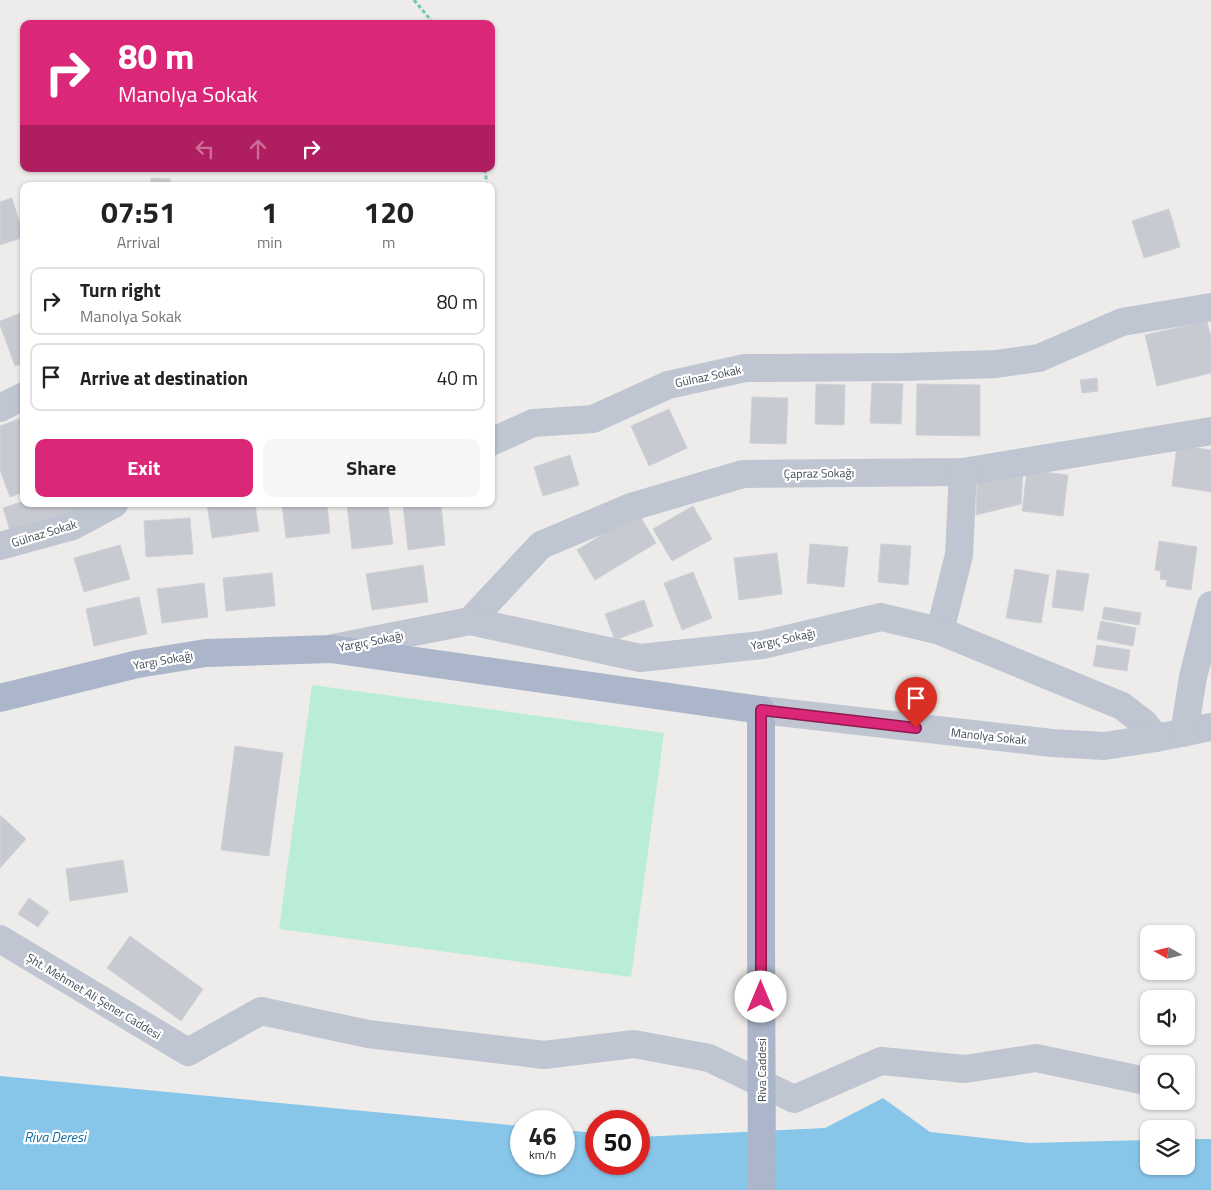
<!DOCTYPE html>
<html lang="en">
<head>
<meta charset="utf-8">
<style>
  :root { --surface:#fff; --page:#f6f6f6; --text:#222; --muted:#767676; --line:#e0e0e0; --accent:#db2777 }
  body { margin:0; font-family:"Titillium Web",sans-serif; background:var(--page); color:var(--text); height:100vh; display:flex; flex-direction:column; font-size:19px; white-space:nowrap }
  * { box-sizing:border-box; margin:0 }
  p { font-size:16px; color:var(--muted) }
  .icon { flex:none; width:28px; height:28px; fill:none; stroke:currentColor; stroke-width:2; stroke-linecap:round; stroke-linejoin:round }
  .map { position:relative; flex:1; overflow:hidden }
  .sheet { position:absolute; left:20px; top:182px; width:475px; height:325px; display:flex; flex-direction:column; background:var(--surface); border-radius:10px; box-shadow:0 1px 4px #0004 }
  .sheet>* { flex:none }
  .banner { position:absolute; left:20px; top:20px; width:475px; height:152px; border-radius:10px; box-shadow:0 1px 4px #0004; background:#db2777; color:#fff; overflow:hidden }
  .needle { width:32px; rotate:278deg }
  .controls { position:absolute; left:1140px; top:925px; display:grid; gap:10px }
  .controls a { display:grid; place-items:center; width:55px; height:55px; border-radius:10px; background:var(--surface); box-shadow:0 1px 4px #0004; font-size:25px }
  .speed { position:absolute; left:510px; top:1110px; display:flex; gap:10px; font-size:25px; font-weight:700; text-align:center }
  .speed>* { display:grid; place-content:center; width:65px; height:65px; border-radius:50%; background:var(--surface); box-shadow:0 1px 4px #0004; line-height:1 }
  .speed small { font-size:12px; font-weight:400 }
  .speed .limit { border:8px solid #d22; background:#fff; color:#111 }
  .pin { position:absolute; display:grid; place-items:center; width:42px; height:42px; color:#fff; margin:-51px -21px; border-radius:50% 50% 50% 0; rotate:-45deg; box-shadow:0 0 5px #0007 }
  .pin .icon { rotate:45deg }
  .me { position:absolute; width:55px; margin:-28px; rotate:0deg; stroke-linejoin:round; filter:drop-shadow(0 0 4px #0008) }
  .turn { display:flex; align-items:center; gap:18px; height:105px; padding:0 15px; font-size:22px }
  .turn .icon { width:65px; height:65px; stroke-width:2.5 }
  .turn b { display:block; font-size:35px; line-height:42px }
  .lanes { display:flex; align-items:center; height:48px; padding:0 15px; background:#0003; justify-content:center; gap:25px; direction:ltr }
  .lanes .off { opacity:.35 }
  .eta { display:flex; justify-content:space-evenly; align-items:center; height:85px; text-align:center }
  .eta b { font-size:30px; font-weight:700; line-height:35px }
  .primary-button { display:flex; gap:10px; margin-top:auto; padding:10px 15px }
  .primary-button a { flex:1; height:58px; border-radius:10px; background:var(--accent); color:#fff; font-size:20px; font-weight:700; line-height:58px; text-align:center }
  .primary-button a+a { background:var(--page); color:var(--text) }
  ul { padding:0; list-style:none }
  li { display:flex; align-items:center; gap:15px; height:68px; margin:0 10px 8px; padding:0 5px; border:2px solid var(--line); border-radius:10px }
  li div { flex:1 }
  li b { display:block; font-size:19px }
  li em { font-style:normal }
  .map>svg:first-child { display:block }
  .green { fill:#b9edd5 }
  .water { fill:#87c5e9 }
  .building { fill:#c8cad1; stroke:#cfd1d7 }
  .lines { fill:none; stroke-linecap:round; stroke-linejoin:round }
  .path { stroke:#72caac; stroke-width:3; stroke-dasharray:4 2.5; stroke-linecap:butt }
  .minor { stroke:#bfc5d1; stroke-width:28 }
  .major { stroke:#abb6cb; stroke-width:28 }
  .major-bridge { stroke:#abb6cb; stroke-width:28 }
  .route-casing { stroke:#8e194d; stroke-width:12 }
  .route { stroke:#db2777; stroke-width:9 }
  .labels { text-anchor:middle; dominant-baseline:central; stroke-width:4.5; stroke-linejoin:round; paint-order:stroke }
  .street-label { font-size:12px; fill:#444c58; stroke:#fff }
  .water-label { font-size:14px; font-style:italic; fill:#0e6ca1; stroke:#fff }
</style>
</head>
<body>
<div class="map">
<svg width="1211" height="1190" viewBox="0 0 1211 1190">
  <rect width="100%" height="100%" fill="#eeeceb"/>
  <path class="green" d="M312,685L664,733L631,977L279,929Z"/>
  <path class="water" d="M0,1076L521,1126V1164H564V1130L596,1133V1164H639V1137L825,1128L883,1098L930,1132L1029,1143L1149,1140V1166H1186V1139H1211V1190H0Z"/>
  <g class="building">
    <path d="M151,178L170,179V186H150Z"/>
    <path d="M12,198L24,237L0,245V202Z"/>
    <path d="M1169,209L1180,247L1144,258L1132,221Z"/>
    <path d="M24,312V363L15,366L0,325V321Z"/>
    <path d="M1207,321L1211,338V373L1157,386L1145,335Z"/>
    <path d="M1097,378L1098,391L1082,393L1080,380Z"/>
    <path d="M872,383L903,384L901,424L870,423Z"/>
    <path d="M816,384L845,385L844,425L815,424Z"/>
    <path d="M917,384L980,385V436L916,435Z"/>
    <path d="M752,397L788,398L786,444L750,443Z"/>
    <path d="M669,409L687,448L649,466L631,426Z"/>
    <path d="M24,417V492L10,497L0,470V426Z"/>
    <path d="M1177,445L1211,450V492L1172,486Z"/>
    <path d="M570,455L579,485L543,496L534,467Z"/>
    <path d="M1023,469L1021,504L976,515L977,483Z"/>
    <path d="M1027,470L1068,475L1063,516L1022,511Z"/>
    <path d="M24,501V504H87L89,514L12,537L3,508Z"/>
    <path d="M207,504H255L259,531L212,538Z"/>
    <path d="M282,504H327L330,533L286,538Z"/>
    <path d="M347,504H388L393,544L352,549Z"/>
    <path d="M403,504H441L445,545L408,550Z"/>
    <path d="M693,506L712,539L672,561L653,529Z"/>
    <path d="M638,513L656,543L595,580L577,550Z"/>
    <path d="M190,518L193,554L146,557L144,521Z"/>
    <path d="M1159,541L1197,547L1191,590L1166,586L1167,580L1160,579L1161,571L1155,570Z"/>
    <path d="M810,544L848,547L844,587L807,583Z"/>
    <path d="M881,544L911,546L908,585L878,582Z"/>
    <path d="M120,545L130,579L84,592L74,558Z"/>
    <path d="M777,553L782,594L739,600L734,558Z"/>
    <path d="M423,565L428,602L372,610L366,574Z"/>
    <path d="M1015,569L1049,575L1041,623L1006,618Z"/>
    <path d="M1057,570L1089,574L1083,611L1052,607Z"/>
    <path d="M693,572L712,618L682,630L664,583Z"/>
    <path d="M272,573L275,606L226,611L223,578Z"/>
    <path d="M204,583L208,617L162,623L157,589Z"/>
    <path d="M139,597L147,634L94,646L86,609Z"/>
    <path d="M644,600L653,626L615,640L605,614Z"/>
    <path d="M1104,607L1141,613L1139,625L1102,619Z"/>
    <path d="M1101,621L1136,628L1133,646L1097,639Z"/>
    <path d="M1097,645L1130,650L1127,671L1093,666Z"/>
    <path d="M235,746L283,753L269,856L221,850Z"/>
    <path d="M0,815L26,839L0,868Z"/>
    <path d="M123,860L128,892L70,901L66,869Z"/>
    <path d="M29,898L49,912L38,927L18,914Z"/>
    <path d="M130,936L203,989L181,1021L107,968Z"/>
  </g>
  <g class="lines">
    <g class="path">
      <path d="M414,0L434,24"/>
      <path d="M485,169L487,186"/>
    </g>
    <g class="minor">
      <path d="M0,408L24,396"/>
      <path d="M491,442L533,423L593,419L668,385L745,368L902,367L996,364L1039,358L1122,322L1211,307"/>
      <path d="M0,546L73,526L114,504"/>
      <path d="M470,621L541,545L631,507L743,474L963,472L1211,431"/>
      <path d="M940,631L959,555L963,472"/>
      <path d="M333,648L470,621L640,658L762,645L881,617L940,631L1122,706L1144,723L1156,738"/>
      <path d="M761,710L1052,743L1104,746L1156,738L1211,727"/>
      <path d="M1184,733L1193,677L1211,605"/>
      <path d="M0,939L188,1052L261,1011L368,1034L544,1055L634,1044L709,1058L794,1099L881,1061L965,1069L1036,1058L1141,1080"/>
    </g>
    <path class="major" d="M0,698L138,664L206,653L331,649L761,710V935"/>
    <path class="major-bridge" d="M761,935L762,1190"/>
  </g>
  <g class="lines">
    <defs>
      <path id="route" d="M761,997V710L916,728"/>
    </defs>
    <use href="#route" class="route-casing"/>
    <use href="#route" class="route"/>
  </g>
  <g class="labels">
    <g class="street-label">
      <text transform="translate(708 376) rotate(-12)">Gülnaz Sokak</text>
      <text transform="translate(819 473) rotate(-1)">Çapraz Sokağı</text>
      <text transform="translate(44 533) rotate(-17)">Gülnaz Sokak</text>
      <text transform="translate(783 639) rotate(-12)">Yargıç Sokağı</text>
      <text transform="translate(371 641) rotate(-11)">Yargıç Sokağı</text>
      <text transform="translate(163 660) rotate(-10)">Yargı Sokağı</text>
      <text transform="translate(989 736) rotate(6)">Manolya Sokak</text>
      <text transform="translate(94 996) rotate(31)">Şht. Mehmet Ali Şener Caddesi</text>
      <text transform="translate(761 1070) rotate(-90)">Riva Caddesi</text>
    </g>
    <g class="water-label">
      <text x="55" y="1136">Riva Deresi</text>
    </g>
  </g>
</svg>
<div class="controls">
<a><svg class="needle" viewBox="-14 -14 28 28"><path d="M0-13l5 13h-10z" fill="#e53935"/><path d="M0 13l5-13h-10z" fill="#767676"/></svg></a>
<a><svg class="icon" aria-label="sound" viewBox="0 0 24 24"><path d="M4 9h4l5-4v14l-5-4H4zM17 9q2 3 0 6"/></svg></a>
<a><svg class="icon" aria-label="search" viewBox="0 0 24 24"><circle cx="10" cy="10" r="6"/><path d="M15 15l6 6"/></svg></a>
<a><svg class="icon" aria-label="layers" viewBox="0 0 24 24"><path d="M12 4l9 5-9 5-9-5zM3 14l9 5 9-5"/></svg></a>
</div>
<div class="speed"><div>46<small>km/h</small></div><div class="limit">50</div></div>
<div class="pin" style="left:916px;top:728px;background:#d93025"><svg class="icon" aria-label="arrive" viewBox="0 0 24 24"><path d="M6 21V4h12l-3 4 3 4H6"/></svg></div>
<svg class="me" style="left:761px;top:997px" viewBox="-20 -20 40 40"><circle r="19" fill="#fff"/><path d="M0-13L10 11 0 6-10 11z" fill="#db2777"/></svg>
<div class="banner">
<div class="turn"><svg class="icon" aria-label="right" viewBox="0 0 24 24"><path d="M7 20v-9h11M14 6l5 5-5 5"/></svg><div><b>80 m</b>Manolya Sokak</div></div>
<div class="lanes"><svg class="icon off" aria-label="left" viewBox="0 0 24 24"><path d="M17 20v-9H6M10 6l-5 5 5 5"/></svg><svg class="icon off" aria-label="ahead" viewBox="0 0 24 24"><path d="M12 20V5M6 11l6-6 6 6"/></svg><svg class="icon" aria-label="right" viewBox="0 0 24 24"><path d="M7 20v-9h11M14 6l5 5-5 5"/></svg></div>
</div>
<section class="sheet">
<div class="eta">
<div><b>07:51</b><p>Arrival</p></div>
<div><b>1</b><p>min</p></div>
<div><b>120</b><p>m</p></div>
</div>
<ul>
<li><svg class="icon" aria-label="right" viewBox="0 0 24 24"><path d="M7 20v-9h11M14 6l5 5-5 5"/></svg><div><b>Turn right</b><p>Manolya Sokak</p></div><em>80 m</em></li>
<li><svg class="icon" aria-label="arrive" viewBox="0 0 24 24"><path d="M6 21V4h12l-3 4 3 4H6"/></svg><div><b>Arrive at destination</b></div><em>40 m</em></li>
</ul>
<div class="primary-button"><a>Exit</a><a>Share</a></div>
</section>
</div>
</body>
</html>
